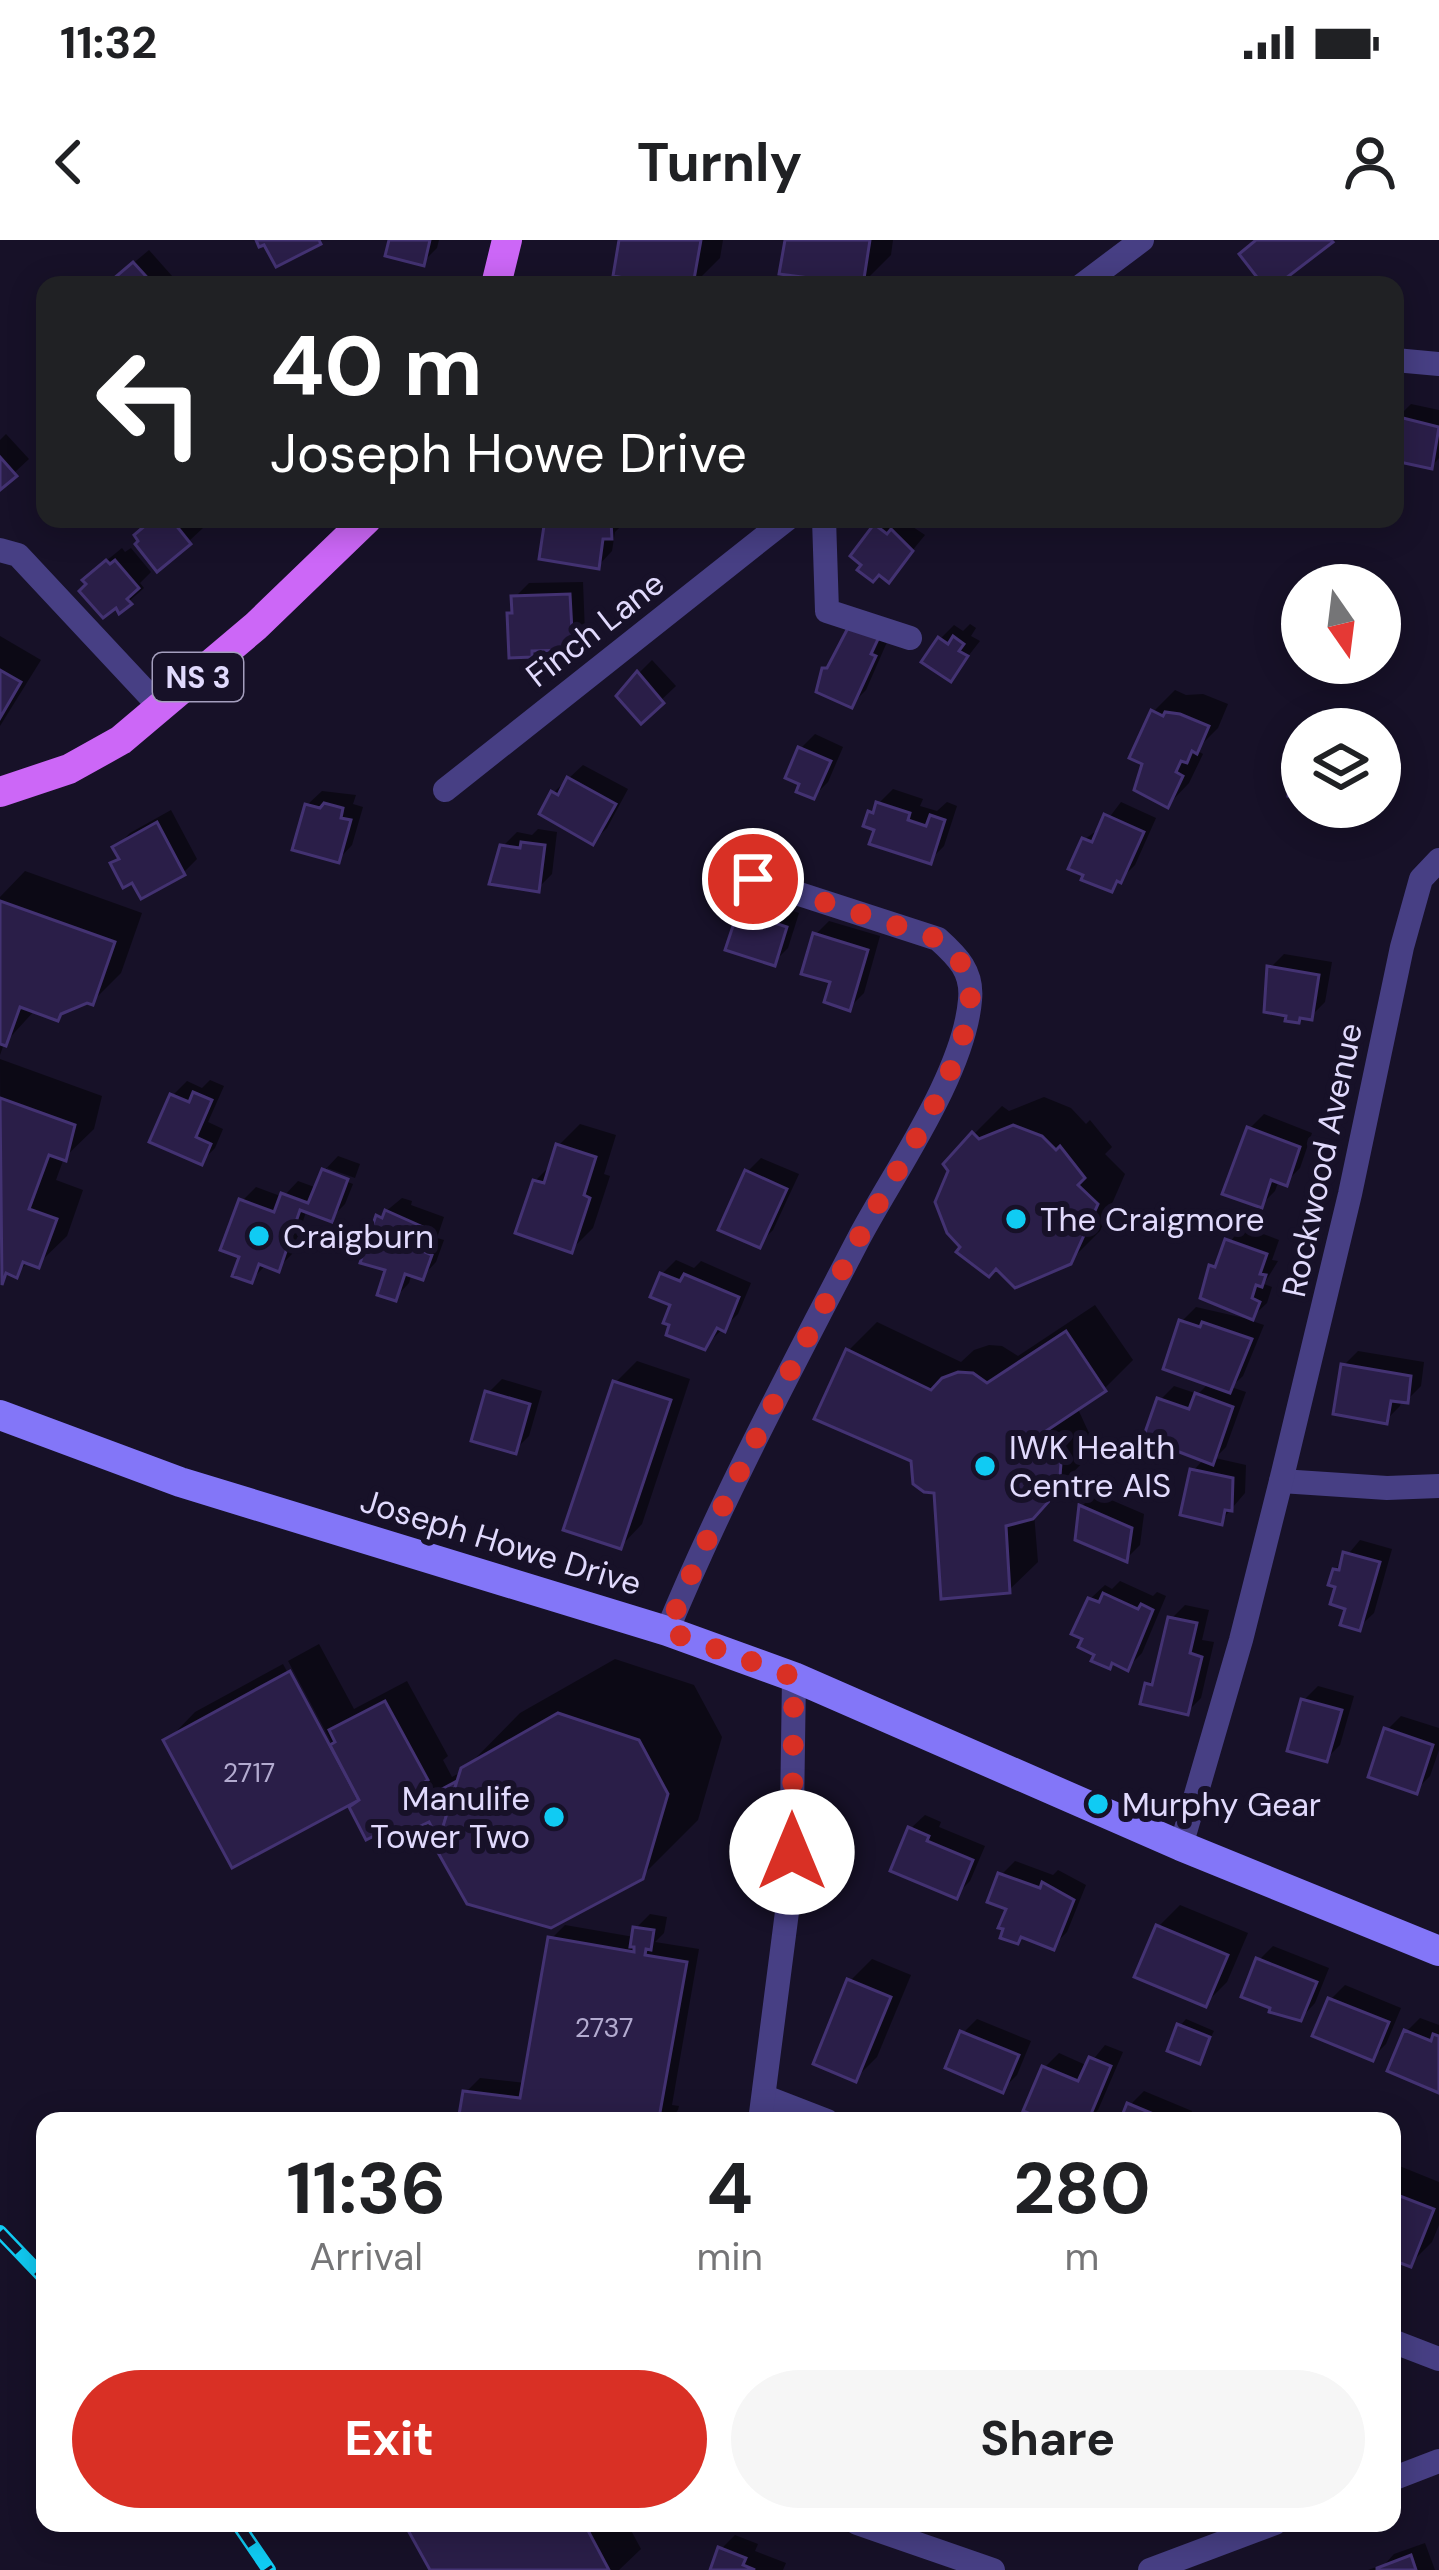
<!DOCTYPE html>
<html lang="en">
<head>
<meta charset="utf-8">
<style>
  :root { --surface:#fff; --page:#f6f6f6; --text:#202124; --muted:#757577; --accent:#d93025 }
  body { margin:0; font-family:"DM Sans",sans-serif; background:var(--page); color:var(--text); height:100vh; display:flex; flex-direction:column; font-size:45px; white-space:nowrap }
  * { box-sizing:border-box; margin:0 }
  p { font-size:39px; color:var(--muted) }
  .icon { flex:none; width:66px; height:66px; fill:none; stroke:currentColor; stroke-width:2; stroke-linecap:round; stroke-linejoin:round }
  .map { position:relative; flex:1; overflow:hidden }
  .drawer { position:absolute; left:36px; top:1872px; width:1365px; height:420px; display:flex; flex-direction:column; background:var(--surface); border-radius:24px; box-shadow:0 6px 30px #0003 }
  .drawer>* { flex:none }
  .hud { position:absolute; left:36px; top:36px; width:1368px; height:252px; border-radius:24px; box-shadow:0 6px 30px #0003; background:#202124; color:#fff; overflow:hidden }
  .needle { width:78px; rotate:166deg }
  .controls { position:absolute; left:1281px; top:324px; display:grid; gap:24px }
  .controls a { display:grid; place-items:center; width:120px; height:120px; border-radius:50%; background:var(--surface); box-shadow:0 6px 30px #0003; font-size:60px }
  .pin { position:absolute; display:grid; place-items:center; width:102px; height:102px; color:#fff; margin:-51px; border:6px solid #fff; border-radius:50%; box-shadow:0 3px 12px #0007 }
  .me { position:absolute; width:132px; margin:-66px; rotate:0deg; stroke-linejoin:round; filter:drop-shadow(0 0 9px #0008) }
  .turn { display:flex; align-items:center; gap:42px; height:252px; padding:0 36px; font-size:54px }
  .turn .icon { width:156px; height:156px; stroke-width:2.5 }
  .turn b { display:block; font-size:84px; line-height:102px }
  .eta { display:flex; justify-content:space-evenly; align-items:center; height:204px; text-align:center }
  .eta b { font-size:72px; font-weight:700; line-height:84px }
  .button { display:flex; gap:24px; margin-top:auto; padding:24px 36px }
  .button a { flex:1; height:138px; border-radius:72px; background:var(--accent); color:#fff; font-size:48px; font-weight:700; line-height:138px; text-align:center }
  .button a+a { background:var(--page); color:var(--text) }
  .status { display:flex; justify-content:space-between; align-items:center; height:84px; padding:0 60px; background:var(--surface); direction:ltr }
  .status svg { height:33px; fill:currentColor }
  header { display:flex; justify-content:space-between; align-items:center; height:156px; padding:0 36px; background:var(--surface); font-size:54px; font-weight:700 }
  .map>svg:first-child { display:block }
  .shadow { fill:#0007 }
  .building { fill:#2a1e48; stroke:#433272; stroke-width:3 }
  .lines { fill:none; stroke-linecap:round; stroke-linejoin:round }
  .minor { stroke:#473f84; stroke-width:24 }
  .secondary { stroke:#8376f8; stroke-width:30 }
  .primary { stroke:#cc67f7; stroke-width:30 }
  .rail-casing { stroke:#10cbf3; stroke-width:14 }
  .rail { stroke:#171128; stroke-width:9; stroke-dasharray:27; stroke-linecap:butt }
  .route { stroke:#d93025; stroke-width:21; stroke-dasharray:0 37.8 }
  .poi-dot { fill:#10cbf3; stroke:#171128; stroke-width:4.5 }
  .labels { text-anchor:middle; dominant-baseline:central; stroke-width:12; stroke-linejoin:round; paint-order:stroke }
  .number-label { font-size:27px; fill:#b3abd0 }
  .shield { fill:#171128; stroke:#a49ebd; stroke-width:3 }
  .shield-label { font-size:30px; font-weight:bold; fill:#e1dafd }
  .street-label { font-size:33px; fill:#e1dafd; stroke:#171128 }
  .poi-label { font-size:33px; fill:#e1dafd; stroke:#171128; text-anchor:start }
</style>
</head>
<body>
<div class="status"><b>11:32</b><svg viewBox="0 0 49 12"><path d="M0 12V9h3v3zM5 12V6h3v6zM10 12V3h3v9zM15 12V0h3v12zM26 1h20v11H26zM47 4h2v5h-2z"/></svg></div>
<header><svg class="icon" aria-label="back" viewBox="0 0 24 24"><path d="M15 5l-7 7 7 7"/></svg>Turnly<svg class="icon" aria-label="person" viewBox="0 0 24 24"><circle cx="12" cy="8" r="4"/><path d="M4 21q1-7 8-7t8 7"/></svg></header>
<div class="map">
<svg width="1439" height="2330" viewBox="0 0 1439 2330">
  <rect width="100%" height="100%" fill="#171128"/>
  <g class="shadow">
    <path d="M392,0H439L437,8L423,22Z"/>
    <path d="M622,0H723L720,18L693,45H681Z"/>
    <path d="M788,0H893L891,15L862,44Z"/>
    <path d="M149,10L180,45H110L124,31Z"/>
    <path d="M1411,164L1439,170V218L1432,226L1395,218L1397,178Z"/>
    <path d="M6,194L29,219L0,246V200Z"/>
    <path d="M147,279H196L203,288L189,301Z"/>
    <path d="M548,279H625V282L615,292L612,311L598,326L542,316Z"/>
    <path d="M883,279H910V285L925,295L889,339L876,286Z"/>
    <path d="M122,308L125,312L131,308L151,332L140,343L144,348L120,369L100,326Z"/>
    <path d="M583,342L585,393L571,407L537,408L531,414L510,374L515,369L514,358L529,343Z"/>
    <path d="M970,384L976,388L971,396L980,401L951,438L940,399L954,385L963,391Z"/>
    <path d="M853,386L887,402L866,450L852,464L825,429L835,419Z"/>
    <path d="M0,396L41,420L0,486Z"/>
    <path d="M652,420L676,446L641,479L639,433Z"/>
    <path d="M1175,450L1186,455L1203,454L1228,464L1218,488L1196,510L1203,514L1189,543L1168,565L1153,472Z"/>
    <path d="M815,494L843,507L828,542L814,556L801,508Z"/>
    <path d="M583,525L628,549L607,588L593,602L553,553Z"/>
    <path d="M893,549L923,559L920,566L937,571L947,562L957,566L944,606L930,620L877,588L870,572Z"/>
    <path d="M322,551L356,555L353,564L363,567L352,605L338,620L307,565Z"/>
    <path d="M1121,562L1156,578L1135,625L1112,648L1085,599L1102,587Z"/>
    <path d="M171,570L197,619L183,633L133,639L113,624L121,617L116,607L130,593Z"/>
    <path d="M538,589L557,592L552,634L538,648L503,606L517,592L532,595Z"/>
    <path d="M25,631L142,673L121,733L92,762L36,769L4,804L0,815V657Z"/>
    <path d="M755,658L799,673L788,708L774,722L741,672Z"/>
    <path d="M829,681L880,696L864,753L850,767L833,740L815,695Z"/>
    <path d="M1284,714L1332,722L1325,762L1311,776L1303,775L1298,780L1289,773L1270,728Z"/>
    <path d="M0,819L102,856L94,889L64,918L56,940L83,950L67,996L38,1024L29,1021L16,1034L10,1032L1,1041Z"/>
    <path d="M210,840L224,846L208,882L223,889L215,908L201,922L173,855L187,841L202,848Z"/>
    <path d="M1044,857L1071,868L1086,884L1090,880L1112,907L1105,914L1125,934L1100,991L1070,1021L974,894L1002,866L1009,871Z"/>
    <path d="M1264,874L1312,893L1300,928L1286,942L1279,940L1275,951L1261,965L1250,888Z"/>
    <path d="M580,884L616,895L604,934L610,936L593,988L572,1009L535,941L553,923L559,905Z"/>
    <path d="M338,916L360,924L355,938L327,928V934L353,944L345,964L331,978L307,969L292,1014L278,1028L267,1024L251,1040L243,1015L242,961L256,947L283,957L298,941L317,948L324,931Z"/>
    <path d="M761,918L799,934L773,990L759,1004L747,932Z"/>
    <path d="M402,958L412,961L411,965L444,977L437,998L444,1000L436,1022L422,1037L412,1033L409,1043L395,1058L379,977Z"/>
    <path d="M1242,986L1279,1000L1272,1020L1278,1021L1264,1044L1272,1047L1267,1063L1249,1080L1264,1085L1243,1136L1231,1147L1246,1152L1226,1207L1215,1218L1246,1225L1245,1253L1221,1281L1193,1231L1205,1218L1160,1160L1174,1146L1198,1154L1210,1142L1182,1081L1196,1067L1244,1078L1245,1073L1212,1027Z"/>
    <path d="M676,1020L694,1028L701,1021L751,1043L738,1074L704,1107L674,1064L662,1034Z"/>
    <path d="M1095,1065L1133,1120L1104,1149L1077,1167L1089,1193L1087,1218L1034,1273L1038,1322L1009,1350L913,1219L848,1111L877,1082L961,1122L974,1110L989,1105L1002,1106L1018,1116Z"/>
    <path d="M1358,1111L1424,1122L1421,1146L1407,1160L1402,1159L1400,1166L1386,1180L1344,1125Z"/>
    <path d="M637,1121L690,1139L642,1284L621,1306L615,1143Z"/>
    <path d="M502,1139L542,1151L529,1196L515,1210L488,1153Z"/>
    <path d="M1095,1253L1144,1274L1140,1305L1127,1318L1081,1267Z"/>
    <path d="M1360,1300L1392,1309L1374,1373L1359,1387L1339,1345L1335,1330Z"/>
    <path d="M1120,1341L1153,1356L1157,1352L1166,1356L1142,1413L1128,1427L1090,1359L1105,1345L1112,1349Z"/>
    <path d="M1185,1365L1209,1370L1202,1400L1214,1402L1201,1458L1187,1472L1148,1445L1157,1435L1171,1379Z"/>
    <path d="M319,1404L354,1469L407,1441L448,1516L443,1520L452,1537L463,1531L520,1473L615,1419L694,1445L722,1497L698,1580L641,1637L442,1600L430,1578L363,1554L233,1624L167,1501L195,1472L283,1424L352,1554L357,1550L288,1421Z"/>
    <path d="M1318,1446L1354,1456L1340,1505L1326,1519L1304,1460Z"/>
    <path d="M1401,1476L1439,1488V1510L1430,1536L1416,1550L1387,1490Z"/>
    <path d="M925,1575L941,1582L939,1587L985,1606L970,1641L956,1655L910,1589Z"/>
    <path d="M1015,1621L1053,1635L1058,1630L1086,1645L1067,1692L1053,1706L1010,1667L1001,1635Z"/>
    <path d="M1180,1665L1248,1693L1227,1742L1205,1764L1159,1686Z"/>
    <path d="M650,1674L667,1677L664,1693L655,1702L699,1709L672,1865L679,1866L678,1870L669,1881H461L466,1852L480,1838L525,1843L551,1699L565,1685L634,1697L636,1688Z"/>
    <path d="M1273,1706L1329,1728L1315,1763L1301,1778L1259,1720Z"/>
    <path d="M872,1719L911,1735L877,1817L856,1838L850,1741Z"/>
    <path d="M1345,1745L1401,1768L1386,1804L1372,1818L1331,1759Z"/>
    <path d="M1420,1778L1439,1785V1850L1406,1792Z"/>
    <path d="M977,1779L1031,1801L1017,1835L1003,1849L963,1793Z"/>
    <path d="M1186,1779L1214,1791L1199,1820L1180,1786Z"/>
    <path d="M1105,1805L1123,1812L1098,1870L1087,1881L1063,1875L1057,1881L1045,1827L1059,1813L1088,1826Z"/>
    <path d="M1144,1851L1192,1871L1188,1881H1123L1130,1865Z"/>
    <path d="M1212,1874L1228,1881H1205Z"/>
    <path d="M1392,1923L1439,1942V1985L1432,2002L1410,2024L1400,2008L1392,2005Z"/>
    <path d="M407,2283H627L641,2309L619,2330H434Z"/>
    <path d="M735,2295L758,2304L755,2311L786,2323L783,2330H713L721,2309Z"/>
    <path d="M1425,2303L1435,2330H1368L1385,2324L1394,2314Z"/>
  </g>
  <g class="building">
    <path d="M256,0H319L321,4L276,27L264,5L259,7Z"/>
    <path d="M389,0H430L424,26L385,16Z"/>
    <path d="M619,0H701L693,45H665L613,36Z"/>
    <path d="M785,0H870L863,45L779,34Z"/>
    <path d="M1256,0H1331L1333,2L1277,45H1263L1239,14Z"/>
    <path d="M133,22L154,45H106Z"/>
    <path d="M1395,176L1439,187L1432,229L1395,221Z"/>
    <path d="M0,217L17,236L0,250Z"/>
    <path d="M143,279H171L191,304L157,332L135,304L138,301L134,295L147,284Z"/>
    <path d="M545,279L611,281L612,299H603L599,329L539,319Z"/>
    <path d="M874,284L887,294L891,289L913,311L889,343L879,335L873,342L857,330L861,325L850,316Z"/>
    <path d="M106,320L110,324L115,320L139,348L127,359L132,364L119,374L116,368L103,378L79,351L86,344L82,340Z"/>
    <path d="M570,354L573,410L532,411V417L509,418L507,373H512L511,356Z"/>
    <path d="M850,384L879,397L871,414L876,416L852,468L816,452L822,428H827Z"/>
    <path d="M953,396L964,404L959,411L968,416L951,442L921,422L938,397L948,404Z"/>
    <path d="M0,430L21,442L0,478Z"/>
    <path d="M637,431L664,463L641,484L616,456Z"/>
    <path d="M1151,470L1163,476L1165,472L1180,474L1209,486L1197,514L1192,511L1187,523L1181,521L1176,532L1183,536L1168,568L1134,550L1142,524L1129,518Z"/>
    <path d="M1293,499H1302V557L1288,556Z"/>
    <path d="M798,507L831,521L814,559L796,552L799,544L785,538Z"/>
    <path d="M567,537L616,564L593,605L539,574L551,551L558,555Z"/>
    <path d="M876,562L910,573L908,580L926,586L930,575L945,580L931,624L869,604L874,590L863,586L868,571L873,573Z"/>
    <path d="M324,563L343,568L341,578L351,580L339,623L292,610L305,564L320,568Z"/>
    <path d="M1104,574L1144,592L1121,643L1117,641L1112,652L1081,640L1083,635L1068,629L1082,598L1092,602Z"/>
    <path d="M157,582L185,635L141,659L132,643L123,648L110,623L119,619L112,607Z"/>
    <path d="M521,602L545,605L539,652L489,644L500,605L520,608Z"/>
    <path d="M0,661L115,702L93,765L87,763L61,774L58,781L20,767L6,806L0,804Z"/>
    <path d="M738,671L787,687L775,726L725,710Z"/>
    <path d="M813,693L868,710L850,771L824,762L830,742L801,734Z"/>
    <path d="M1267,726L1319,735L1312,780L1300,778L1299,783L1285,781L1286,776L1264,772Z"/>
    <path d="M193,852L212,860L196,897L211,904L202,925L149,902L170,854L189,862Z"/>
    <path d="M0,858L75,885L66,921L49,915L29,969L57,979L39,1028L23,1022L17,1038L6,1033L2,1045Z"/>
    <path d="M1013,885L1042,896L1056,910L1060,906L1085,938L1078,945L1098,964L1071,1024L1015,1048L996,1029L989,1037L956,1012L960,1007L947,993L935,962L948,931L943,924L972,892L979,899Z"/>
    <path d="M1247,887L1300,907L1287,946L1271,940L1262,968L1222,954Z"/>
    <path d="M556,904L596,917L584,955L590,958L572,1013L515,993L533,940L544,943Z"/>
    <path d="M322,929L348,939L332,982L300,970L279,1032L259,1024L252,1043L232,1036L239,1017L220,1010L239,959L274,972L281,953L308,963Z"/>
    <path d="M745,930L787,949L760,1008L718,990Z"/>
    <path d="M385,970L432,991L425,1012L432,1015L423,1040L405,1034L396,1061L377,1055L385,1030L360,1023L376,975L382,978Z"/>
    <path d="M1225,999L1267,1014L1260,1034L1266,1035L1262,1047L1256,1045L1252,1058L1260,1062L1253,1080L1200,1058L1209,1025L1215,1027Z"/>
    <path d="M660,1033L680,1041L684,1034L739,1057L725,1092L717,1088L705,1110L666,1095L669,1085L663,1083L670,1065L650,1057Z"/>
    <path d="M1179,1080L1200,1087L1202,1082L1252,1099L1230,1153L1163,1129Z"/>
    <path d="M1066,1091L1106,1151L1046,1191L1061,1223L1059,1250L1033,1279L1006,1286L1010,1353L941,1359L934,1253L924,1252L913,1244L911,1221L814,1179L846,1109L931,1150L942,1138L958,1132L973,1133L987,1143Z"/>
    <path d="M1341,1124L1411,1136L1408,1163L1391,1161L1387,1184L1333,1174Z"/>
    <path d="M613,1141L671,1160L621,1309L563,1290Z"/>
    <path d="M485,1151L530,1164L516,1214L471,1201Z"/>
    <path d="M1195,1153L1233,1167L1213,1225L1143,1198L1157,1158L1189,1169Z"/>
    <path d="M1190,1229L1233,1238L1232,1271L1225,1270L1222,1285L1180,1275Z"/>
    <path d="M1079,1265L1132,1288L1127,1322L1075,1300Z"/>
    <path d="M1343,1312L1380,1322L1360,1391L1340,1385L1345,1369L1330,1364L1335,1347L1328,1345L1333,1329L1339,1330Z"/>
    <path d="M1103,1353L1138,1369L1141,1364L1153,1370L1128,1431L1112,1423L1110,1429L1091,1421L1094,1415L1078,1407L1082,1399L1071,1394L1088,1358L1099,1362Z"/>
    <path d="M1168,1377L1197,1383L1190,1413L1202,1417L1188,1475L1140,1464L1145,1443L1152,1445Z"/>
    <path d="M290,1431L359,1560L232,1628L163,1500Z"/>
    <path d="M1301,1459L1342,1470L1327,1522L1287,1511Z"/>
    <path d="M385,1461L428,1540L423,1543L429,1556L457,1541L439,1601L429,1582L398,1597L392,1587L366,1600L349,1567L359,1560L330,1505L335,1502L329,1490Z"/>
    <path d="M558,1473L639,1500L668,1554L643,1639L551,1688L467,1664L436,1609L461,1528Z"/>
    <path d="M1384,1488L1433,1505L1417,1554L1368,1537Z"/>
    <path d="M908,1587L929,1596L927,1601L973,1620L957,1659L890,1631Z"/>
    <path d="M998,1633L1040,1648L1042,1642L1074,1660L1054,1710L1021,1697L1018,1704L1000,1698L1003,1689L998,1688L1006,1669L987,1662Z"/>
    <path d="M1156,1685L1228,1715L1206,1767L1134,1737Z"/>
    <path d="M633,1687L654,1690L651,1710L646,1709L645,1715L687,1722L659,1878L666,1881H458L463,1851L520,1858L548,1697L634,1712V1707H630Z"/>
    <path d="M1256,1718L1317,1742L1301,1781L1269,1772L1270,1768L1241,1757Z"/>
    <path d="M847,1739L891,1757L856,1842L813,1824Z"/>
    <path d="M1328,1758L1389,1782L1373,1821L1312,1796Z"/>
    <path d="M1177,1784L1210,1797L1200,1824L1167,1811Z"/>
    <path d="M1404,1790L1431,1801L1433,1794L1439,1796V1853L1387,1831Z"/>
    <path d="M960,1791L1019,1815L1003,1853L945,1828Z"/>
    <path d="M1089,1817L1111,1826L1088,1881L1060,1877L1058,1881H1049L1023,1871L1042,1826L1078,1841Z"/>
    <path d="M1127,1863L1170,1881H1120Z"/>
    <path d="M1392,1953L1434,1969L1411,2027L1392,2020L1396,2010L1392,2008Z"/>
    <path d="M404,2283H584L609,2330H430Z"/>
    <path d="M718,2307L746,2318L743,2325L755,2330H710Z"/>
    <path d="M1411,2315L1416,2330H1377V2328Z"/>
  </g>
  <g class="lines">
    <g class="minor">
      <path d="M1082,45L1142,0"/>
      <path d="M1395,120L1439,124"/>
      <path d="M824,279L827,371L910,398"/>
      <path d="M0,310L18,315L161,468"/>
      <path d="M445,550L787,279"/>
      <path d="M1281,1241L1387,1248L1439,1246"/>
      <path d="M667,1391C723,1256 792,1127 859,998C894,932 964,834 970,760C973,732 958,717 938,699L753,639"/>
      <path d="M1181,1606L1241,1400L1281,1241L1350,954L1402,707L1421,639L1439,620"/>
      <path d="M765,1857L827,1881"/>
      <path d="M760,1881L791,1641L794,1437"/>
      <path d="M1392,2101L1439,2119"/>
      <path d="M1392,2239L1439,2221"/>
      <path d="M857,2283L993,2330"/>
      <path d="M1150,2330L1275,2283"/>
    </g>
    <path class="secondary" d="M0,1175L180,1242L667,1391L794,1437L1181,1606L1439,1711"/>
    <g class="primary">
      <path d="M496,45L507,0"/>
      <path d="M0,552L69,529L121,500L256,386L367,279"/>
    </g>
    <defs>
      <g id="rail">
        <path d="M0,1992L45,2039"/>
        <path d="M237,2283L269,2330"/>
      </g>
    </defs>
    <use href="#rail" class="rail-casing"/>
    <use href="#rail" class="rail"/>
  </g>
  <g class="lines">
    <path class="route" d="M753,639L938,699C958,717 973,732 970,760C964,834 894,931 859,998C792,1127 723,1257 667,1391L794,1437L792,1612"/>
  </g>
  <g class="poi-dot">
    <circle cx="1016" cy="979" r="12"/>
    <circle cx="259" cy="996" r="12"/>
    <circle cx="985" cy="1226" r="12"/>
    <circle cx="1098" cy="1564" r="12"/>
    <circle cx="554" cy="1577" r="12"/>
  </g>
  <g class="labels">
    <g class="number-label">
      <text x="249" y="1532">2717</text>
      <text x="604" y="1787">2737</text>
    </g>
    <rect class="shield" x="153" y="413" width="90" height="48" rx="9"/>
    <g class="shield-label">
      <text x="198" y="437">NS 3</text>
    </g>
    <g class="street-label">
      <text transform="translate(595 389) rotate(-38)">Finch Lane</text>
      <text transform="translate(1322 920) rotate(-78)">Rockwood Avenue</text>
      <text transform="translate(501 1302) rotate(17)">Joseph Howe Drive</text>
    </g>
    <g class="poi-label">
      <text x="1040" y="979">The Craigmore</text>
      <text x="283" y="996">Craigburn</text>
      <text x="1009" y="1207">IWK Health<tspan x="1009" dy="38">Centre AIS</tspan></text>
      <text x="530" y="1558" text-anchor="end">Manulife<tspan x="530" dy="38">Tower Two</tspan></text>
      <text x="1122" y="1564">Murphy Gear</text>
    </g>
  </g>
</svg>
<div class="controls">
<a><svg class="needle" viewBox="-14 -14 28 28"><path d="M0-13l5 13h-10z" fill="#e53935"/><path d="M0 13l5-13h-10z" fill="#757577"/></svg></a>
<a><svg class="icon" aria-label="layers" viewBox="0 0 24 24"><path d="M12 4l9 5-9 5-9-5zM3 14l9 5 9-5"/></svg></a>
</div>
<div class="pin" style="left:753px;top:639px;background:#d93025"><svg class="icon" aria-label="arrive" viewBox="0 0 24 24"><path d="M6 21V4h12l-3 4 3 4H6"/></svg></div>
<svg class="me" style="left:792px;top:1612px" viewBox="-20 -20 40 40"><circle r="19" fill="#fff"/><path d="M0-13L10 11 0 6-10 11z" fill="#d93025"/></svg>
<div class="hud">
<div class="turn"><svg class="icon" aria-label="left" viewBox="0 0 24 24"><path d="M17 20v-9H6M10 6l-5 5 5 5"/></svg><div><b>40 m</b>Joseph Howe Drive</div></div>
</div>
<section class="drawer">
<div class="eta">
<div><b>11:36</b><p>Arrival</p></div>
<div><b>4</b><p>min</p></div>
<div><b>280</b><p>m</p></div>
</div>
<div class="button"><a>Exit</a><a>Share</a></div>
</section>
</div>
</body>
</html>
